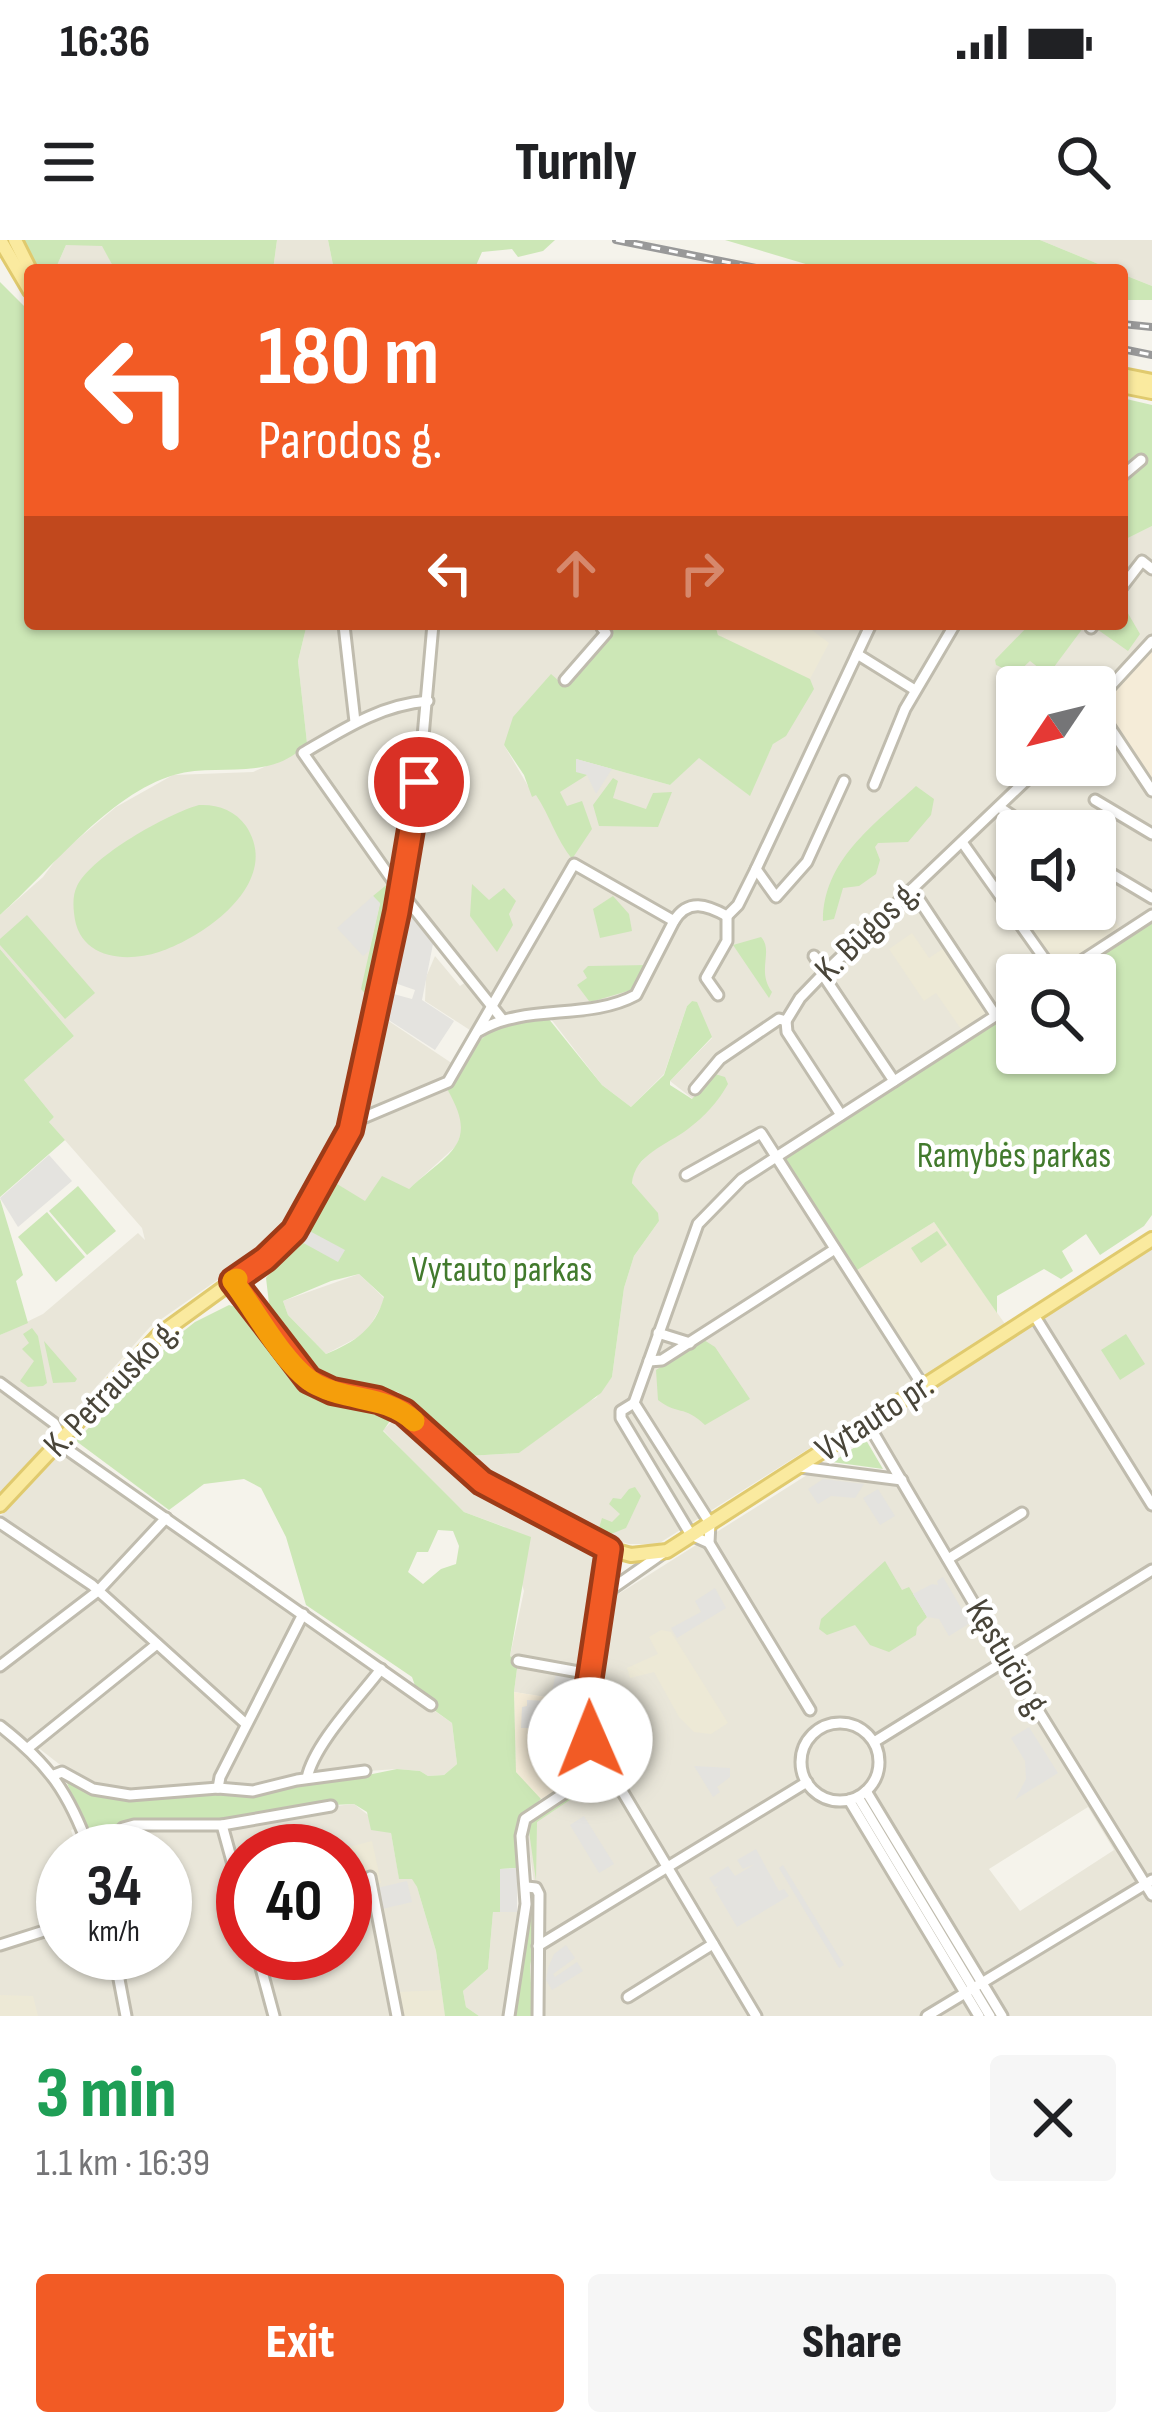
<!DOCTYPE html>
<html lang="en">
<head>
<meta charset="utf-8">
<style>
  :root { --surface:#fff; --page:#f6f6f6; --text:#202124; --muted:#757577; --accent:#f25b25 }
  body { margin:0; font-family:"Sofia Sans Condensed",sans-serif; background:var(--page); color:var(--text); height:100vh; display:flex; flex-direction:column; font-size:45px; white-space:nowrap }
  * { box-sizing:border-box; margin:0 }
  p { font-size:39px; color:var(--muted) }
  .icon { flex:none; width:66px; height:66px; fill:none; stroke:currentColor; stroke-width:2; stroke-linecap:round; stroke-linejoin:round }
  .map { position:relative; height:1776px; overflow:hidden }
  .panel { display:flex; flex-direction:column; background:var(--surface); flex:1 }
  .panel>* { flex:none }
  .hud { position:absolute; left:24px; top:24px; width:1104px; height:366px; border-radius:12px; box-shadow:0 3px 9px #0004; background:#f25b25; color:#fff; overflow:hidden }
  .needle { width:78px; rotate:235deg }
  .fabs { position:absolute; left:996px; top:426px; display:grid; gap:24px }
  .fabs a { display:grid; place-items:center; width:120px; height:120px; border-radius:12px; background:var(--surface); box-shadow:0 3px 9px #0004; font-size:60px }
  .speed { position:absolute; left:36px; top:1584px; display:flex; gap:24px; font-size:60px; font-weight:700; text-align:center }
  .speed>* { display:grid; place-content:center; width:156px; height:156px; border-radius:50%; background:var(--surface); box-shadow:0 3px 9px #0004; line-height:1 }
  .speed small { font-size:30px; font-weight:400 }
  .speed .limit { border:18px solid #d22; background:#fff; color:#111 }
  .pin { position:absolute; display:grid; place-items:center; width:102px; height:102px; color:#fff; margin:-51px; border:6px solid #fff; border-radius:50%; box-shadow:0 3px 12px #0007 }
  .me { position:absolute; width:132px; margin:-66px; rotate:359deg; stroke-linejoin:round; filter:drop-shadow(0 0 9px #0008) }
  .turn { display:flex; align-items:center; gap:42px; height:252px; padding:0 36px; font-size:54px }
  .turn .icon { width:156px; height:156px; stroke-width:2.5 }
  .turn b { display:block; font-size:84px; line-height:102px }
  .lanes { display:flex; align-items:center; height:114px; padding:0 36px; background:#0003; justify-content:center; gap:60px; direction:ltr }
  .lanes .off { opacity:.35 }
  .round { display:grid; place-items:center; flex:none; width:126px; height:126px; border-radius:12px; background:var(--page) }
  .summary { display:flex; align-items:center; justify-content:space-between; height:204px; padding:0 36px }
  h1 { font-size:72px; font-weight:800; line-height:90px; color:#1e9e55 }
  .cta { display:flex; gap:24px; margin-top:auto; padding:24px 36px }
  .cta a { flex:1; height:138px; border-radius:12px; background:var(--accent); color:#fff; font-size:48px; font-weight:800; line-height:138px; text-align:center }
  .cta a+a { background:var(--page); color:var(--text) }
  .status { display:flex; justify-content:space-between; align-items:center; height:84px; padding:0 60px; background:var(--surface); direction:ltr }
  .status svg { height:33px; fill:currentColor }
  header { display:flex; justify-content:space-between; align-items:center; height:156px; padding:0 36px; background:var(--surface); font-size:54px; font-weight:800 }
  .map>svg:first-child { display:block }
  .residential { fill:#e9e6d9; fill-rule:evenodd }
  .commercial { fill:#f5ecd8 }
  .education { fill:#ede9d6 }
  .green { fill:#cce7b6; fill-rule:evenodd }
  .parking { fill:#e4e3df }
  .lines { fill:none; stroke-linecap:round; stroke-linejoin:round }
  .minor-casing { stroke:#c0bcae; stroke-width:15 }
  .major-casing { stroke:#e0ca6e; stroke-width:18 }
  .minor { stroke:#fff; stroke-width:9 }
  .major { stroke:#faea9f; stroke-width:12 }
  .rail-casing { stroke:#999; stroke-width:8 }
  .rail { stroke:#fff; stroke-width:3; stroke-dasharray:9; stroke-linecap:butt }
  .route-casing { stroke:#9d3b18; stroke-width:30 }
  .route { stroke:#f25b25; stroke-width:21 }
  .slow { stroke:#f59e0b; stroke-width:21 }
  .labels { text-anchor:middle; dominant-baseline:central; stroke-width:9; stroke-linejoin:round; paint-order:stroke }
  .street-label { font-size:36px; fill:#494539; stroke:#fff }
  .park-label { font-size:36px; fill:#427a2d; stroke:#fff }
</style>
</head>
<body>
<div class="status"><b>16:36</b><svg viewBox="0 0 49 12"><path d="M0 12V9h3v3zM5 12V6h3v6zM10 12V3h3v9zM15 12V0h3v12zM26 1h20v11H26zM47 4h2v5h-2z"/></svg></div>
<header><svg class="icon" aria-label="menu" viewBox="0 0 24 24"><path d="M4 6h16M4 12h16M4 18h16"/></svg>Turnly<svg class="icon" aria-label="search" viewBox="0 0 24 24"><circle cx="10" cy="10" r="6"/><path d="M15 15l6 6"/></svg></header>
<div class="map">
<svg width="1152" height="1776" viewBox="0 0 1152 1776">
  <rect width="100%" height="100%" fill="#f5f3eb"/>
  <g class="residential">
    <path d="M277,0H328L334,30H273Z"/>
    <path d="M1040,0H1152V46L1122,34V30H1113Z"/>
    <path d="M66,5H102L115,30H55Z"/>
    <path d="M1152,286V395L1095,456V447H1017V525H1095V471L1152,558V670L1051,735H1017V757L772,914L916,1141L658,1304H629L608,1298L482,1234L468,1216L519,1213L581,1165L596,1158L612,1137L624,1048L634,1016L659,981L657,973L632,943L633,932L647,915L704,875L693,859L670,841L712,798L692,761L687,766L664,834L631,867L602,845L544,770L501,773L405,646L396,638L303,507L307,503L298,421L307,384H614L566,448L551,435L504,505L528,546L576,519L670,545L699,517L749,555L773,504L715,384H1122V301ZM1017,591H1095V669H1017Z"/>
    <path d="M298,512L390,642L373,762L341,896L289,990L150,1087L0,1254V1095L43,1074L138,993L145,1000L142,988L49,882L54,877L24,840L74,796L0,709V675L43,637L60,614L116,567L173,535L253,532Z"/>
    <path d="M435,716L460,746L466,742L485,766L473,792L425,761L426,737Z"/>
    <path d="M378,774L459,828L447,849L463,875V889L456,906L409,949L365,962L329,939L353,888Z"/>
    <path d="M1152,1009V1776H533L530,1726L536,1656L526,1587L529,1580L611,1527L588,1478L609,1360L807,1235L909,1248L879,1194L883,1181ZM1088,1567L1114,1610L1020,1671L989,1629Z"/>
    <path d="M359,1034L384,1058L383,1063L366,1093L326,1114L288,1075L283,1061Z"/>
    <path d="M398,1176L477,1248L545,1282L585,1307L592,1317L599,1336L598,1351L577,1482L555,1479L558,1459L514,1452L518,1421L510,1416L524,1351L505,1287L464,1272L427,1237L383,1190Z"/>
    <path d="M63,1211L452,1483L457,1524L444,1535L428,1536L420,1531L397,1529L310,1535L255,1547L100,1549L68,1531L0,1478V1277Z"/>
    <path d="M0,1492L54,1544L76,1588L71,1590L78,1611H63V1713H165V1611H115L118,1595L125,1589L354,1564L391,1593L399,1638L413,1639L417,1647L436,1711L445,1776H0ZM243,1611H345V1713H243Z"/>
    <path d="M521,1671L503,1776H479L466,1767L463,1751L488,1729L493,1672Z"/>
  </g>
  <g class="commercial">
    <path d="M1152,406V543L1102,466Z"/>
    <path d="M514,1452L559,1459L556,1478L577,1482L579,1496L595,1524L594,1530L541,1559L516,1532Z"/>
  </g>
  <g class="education">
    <path d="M715,384H804L829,403L810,439L718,395Z"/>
    <path d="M1017,627V669H1095V651L1121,690L1057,729L995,642Z"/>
    <path d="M912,693L929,718L944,708L989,775L963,792L936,753L924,761L889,709Z"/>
    <path d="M934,982L1005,1084L921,1138L854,1032Z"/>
    <path d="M661,1390L671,1392L728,1483L711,1494L694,1492L679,1477L654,1432L630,1438L627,1428L658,1414L649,1397Z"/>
    <path d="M372,1601L381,1643L345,1651V1611H334Z"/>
    <path d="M441,1750L445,1776H401L398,1752Z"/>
    <path d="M0,1755L33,1756L38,1776H0Z"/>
  </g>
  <g class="green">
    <path d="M19,0H277L273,30H115L102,6L66,5L55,30H35Z"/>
    <path d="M328,0H555L543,11L518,17L512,9L482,12L474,30H334Z"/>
    <path d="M725,0H1040L1113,30H879L809,25Z"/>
    <path d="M1122,34L1152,46V60H1122Z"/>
    <path d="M0,42L30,72V384H307L298,421L307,503C271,543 220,522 174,535C109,554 50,631 0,675Z"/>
    <path d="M1122,158L1152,165V286L1122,301Z"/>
    <path d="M1122,363L1140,394L1128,411L1094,387L1122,384Z"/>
    <path d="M614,384H715L718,395L810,439L814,449L786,496L773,504L750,556L699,518L670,545L576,519L587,535L560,552L567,566L582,561L592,589L572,619C556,599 550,576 536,555L532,557L524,535L504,505L513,477L551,434L566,447Z"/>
    <path d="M1030,384H1086L1048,435L1030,421L1016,434L996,425L995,420Z"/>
    <path d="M613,538L618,541L613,558L646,569L653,553L672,552L658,587L599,586L593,565Z"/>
    <path d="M916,546L934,559L931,575L908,602L878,603L875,607L880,620L876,634L859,646L843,648L834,679L823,681C823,620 874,585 916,546Z"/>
    <path d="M199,565C217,564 235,570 246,586C283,642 205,697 159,712C125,723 78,719 74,673C73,664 73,654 77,646C92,616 167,574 199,565Z"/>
    <path d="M390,642L398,651L373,762L361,749L380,664L373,656Z"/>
    <path d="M472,644L489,660L504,648L516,661L509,674L513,685L497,712L470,676Z"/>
    <path d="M613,656L629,674L632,691L600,698L593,669Z"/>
    <path d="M27,675L95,753L65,779L0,705V699Z"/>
    <path d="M1152,678V975L1144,986L1100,1015L1086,994L1062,1011L1073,1031L1061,1039L1044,1029L997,1056V1073L934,982L854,1032L784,918L1017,766V813H1095V735H1065Z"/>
    <path d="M761,697C774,711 756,730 772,752L769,758L733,705Z"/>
    <path d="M0,709L74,796L24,840L54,877L49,882L65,900L0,957Z"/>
    <path d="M649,725L638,748L594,761H589L577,745L587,738L583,731L588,726Z"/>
    <path d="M692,761L697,762L712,797L670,841V845L692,859L715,834L725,837L728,844C718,862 704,877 688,889C667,905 635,914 632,943L658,973L659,981L634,1016L624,1048L612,1137L601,1153L519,1213L468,1216L398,1152L333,1138L313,1126L270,1072L266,1038L296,1002L329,939L365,961L382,936L409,949C449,912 480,905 447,849C480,792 484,787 548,778L602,845L631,867L664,835L687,766ZM359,1034L384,1057C375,1089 355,1102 326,1114L288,1075L283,1061L331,1041Z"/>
    <path d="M78,946L116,991L87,1015L49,971Z"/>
    <path d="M0,959L23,1035L16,1041L28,1083L0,1095Z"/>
    <path d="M47,972L85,1017L56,1042L18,997Z"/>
    <path d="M937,991L947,1005L921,1023L911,1008Z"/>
    <path d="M229,1065C256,1072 267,1108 282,1129C310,1167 352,1163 392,1178L383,1191L464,1272L531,1297L510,1416L518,1421L514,1452L516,1532L541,1559L519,1578L520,1619L517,1628L500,1629V1672H493L488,1729L463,1751L466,1767L479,1776H445L436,1711L417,1647L412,1639H399L391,1593L371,1590L367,1572L354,1564L311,1566L219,1583H127L109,1596V1611H95L67,1543L70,1541L95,1554L123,1557L223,1552L348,1539L397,1529L420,1531L428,1536L444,1535L457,1524L452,1483L420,1460L412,1437L306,1365L286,1297L261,1248L244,1239L204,1244L169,1270L76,1201L176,1097L195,1082ZM438,1290L453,1291L459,1306L456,1324L441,1329L423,1344L408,1332L417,1312H428Z"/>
    <path d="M32,1088L38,1096L47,1143L43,1146L28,1147L20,1141L34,1121L22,1109L29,1103L23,1094Z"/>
    <path d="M1126,1094L1145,1124L1120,1140L1101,1110Z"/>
    <path d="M704,1100L715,1107L750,1159L705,1185C684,1165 677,1175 658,1160L656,1130Z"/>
    <path d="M44,1101L77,1139L75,1142L53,1143Z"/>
    <path d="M866,1200L883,1229L832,1222L845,1214L850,1215L849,1211Z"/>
    <path d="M635,1247L641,1256L626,1288L611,1294L599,1288L602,1278L612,1282L620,1274L609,1264L613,1258L621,1259L629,1249Z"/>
    <path d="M885,1321L902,1350L909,1347L927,1377L917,1387L916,1395L889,1412L870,1405L855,1385L827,1395L819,1389L821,1379Z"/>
    <path d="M596,1538L598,1541L537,1582L536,1641L528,1584Z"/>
    <path d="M534,1654L537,1690L530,1726L533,1776H514Z"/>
  </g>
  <g class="parking">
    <path d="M576,519L612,529L596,554L587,535L576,532Z"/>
    <path d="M373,656L380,663L369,711L363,716L337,688Z"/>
    <path d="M406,675L413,677L433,704L422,760L454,781L435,810L384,777L390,753L412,759L415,750L392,742Z"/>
    <path d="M49,915L72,941L18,987L0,958Z"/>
    <path d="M304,988L345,1010L338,1022L298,1000Z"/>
    <path d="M823,1239L864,1244L855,1258L831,1256L818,1264L808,1249Z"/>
    <path d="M878,1249L895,1276L880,1285L863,1258Z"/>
    <path d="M943,1337L970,1383L949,1396L939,1379L927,1377L913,1354L932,1344L938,1345L937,1341Z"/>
    <path d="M715,1348L726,1368L677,1398L671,1388L701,1372L695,1361Z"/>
    <path d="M557,1428L581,1432L576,1460L551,1456Z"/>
    <path d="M527,1460L549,1461L544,1480L532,1488H521L522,1467L527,1466Z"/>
    <path d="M1029,1487L1058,1533L1015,1560L1026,1539L1025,1521L1011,1498Z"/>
    <path d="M694,1526L730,1528V1537L717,1547L720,1552L713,1557Z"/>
    <path d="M584,1576L614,1624L599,1633L570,1585Z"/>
    <path d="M756,1609L779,1651L784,1649L789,1656L737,1687L715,1650L718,1646L715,1647L709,1638L728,1626L735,1636L755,1624L743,1629L737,1620Z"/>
    <path d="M783,1625L844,1725L839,1728L779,1628Z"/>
    <path d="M517,1628V1672H500V1629Z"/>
    <path d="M407,1641L412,1662L382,1669L377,1648Z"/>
    <path d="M566,1705L575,1718L553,1734L555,1737L577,1722L583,1731L552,1750L546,1740L548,1728L554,1714Z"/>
  </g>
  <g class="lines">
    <defs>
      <g id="minor">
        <path d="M1122,236L1141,220"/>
        <path d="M1122,347L1142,321L1152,329"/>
        <path d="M344,385L355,482"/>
        <path d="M1091,388L1094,384"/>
        <path d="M857,414L915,450"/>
        <path d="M1057,434L1073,447"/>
        <path d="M565,440L606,393L602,388L606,384"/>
        <path d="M428,461C380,465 344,489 303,513L400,651L502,779"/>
        <path d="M1095,463L1152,401"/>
        <path d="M1095,465L1152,551"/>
        <path d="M874,545L905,469L955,384"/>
        <path d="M1095,560L1152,594"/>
        <path d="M999,567L1035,591"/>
        <path d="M962,602L1056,735"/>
        <path d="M1095,624L1152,658"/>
        <path d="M756,629L776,657L807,622L844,541"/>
        <path d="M912,649L996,776"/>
        <path d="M814,716L825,732"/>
        <path d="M823,735L894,841"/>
        <path d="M1060,735L1152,675"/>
        <path d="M718,755L706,738L727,701V676"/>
        <path d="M786,781L787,792L841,875"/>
        <path d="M479,791C526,763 588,781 636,755L674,681"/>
        <path d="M695,849L720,819L779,779L786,781L800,758L825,732L1042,525"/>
        <path d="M352,878L365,877L448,842L574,624L674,681C688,658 707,665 727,676L738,665L756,629L871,384"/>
        <path d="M686,935L761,893L923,1146"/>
        <path d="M233,1041L265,1019L294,991L349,890L397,672L419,542L433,384"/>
        <path d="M1034,1075L1152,1265"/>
        <path d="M658,1093L690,1103"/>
        <path d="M649,1121L662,1120L835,1009"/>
        <path d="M0,1143L54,1183L68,1210L431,1465"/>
        <path d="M634,1163L698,984L742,939L1017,762"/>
        <path d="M634,1163L710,1283L709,1303L810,1470"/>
        <path d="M634,1163L621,1171V1178L691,1295L709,1303"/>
        <path d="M867,1182L1007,1420L1152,1655"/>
        <path d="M800,1227L902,1240"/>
        <path d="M0,1283L92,1345L246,1484"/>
        <path d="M609,1309L584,1487L756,1776"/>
        <path d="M948,1319L1022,1273"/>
        <path d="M602,1362L613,1348L663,1313"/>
        <path d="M518,1421L590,1434"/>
        <path d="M0,1426L98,1351L166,1278"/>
        <circle cx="840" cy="1522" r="39"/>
        <path d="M0,1486C49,1524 69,1553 90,1611"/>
        <path d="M874,1502L1152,1330"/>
        <path d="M28,1508L157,1404"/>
        <path d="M54,1535L62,1532L93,1549L130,1555L218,1548L253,1551L297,1540L365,1531"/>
        <path d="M307,1538C314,1504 359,1458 381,1429"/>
        <path d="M218,1548L220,1537L303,1374"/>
        <path d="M866,1551L1002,1776"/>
        <path d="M858,1557L990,1776"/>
        <path d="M849,1560L979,1776"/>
        <path d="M222,1585L243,1661"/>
        <path d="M113,1611L114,1597L123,1588L134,1585H222L331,1566"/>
        <path d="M370,1637L397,1776"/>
        <path d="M527,1647L536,1648L539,1654L538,1776"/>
        <path d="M0,1705L63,1685"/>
        <path d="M538,1706L807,1542"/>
        <path d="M114,1713L126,1776"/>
        <path d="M257,1713L274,1776"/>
        <path d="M628,1757L713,1704"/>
        <path d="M509,1776L526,1664L521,1596L525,1579L605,1526"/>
        <path d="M927,1776L1152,1640"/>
      </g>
      <g id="major">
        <path d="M0,0L30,51"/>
        <path d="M15,0L30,30"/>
        <path d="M1122,135L1152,141"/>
        <path d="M1122,146L1152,152"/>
        <path d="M0,1265L160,1094L233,1041L309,1140L332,1151L378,1160L404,1172L482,1242L609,1309L631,1315L667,1311L1152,999"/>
      </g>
    </defs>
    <use href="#minor" class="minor-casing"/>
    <use href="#major" class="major-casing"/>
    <use href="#minor" class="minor"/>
    <use href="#major" class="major"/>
    <defs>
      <g id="rail">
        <path d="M616,0L766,30"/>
        <path d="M1122,84L1152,87"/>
        <path d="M1122,109L1152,115"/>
      </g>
    </defs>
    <use href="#rail" class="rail-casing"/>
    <use href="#rail" class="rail"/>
  </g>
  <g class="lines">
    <defs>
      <path id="route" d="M419,542L397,672L350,890L294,991L265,1019L233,1041L309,1140L332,1151L378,1160L404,1172L482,1242L609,1309L585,1469L584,1487L590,1500"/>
    </defs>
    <use href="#route" class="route-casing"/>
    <use href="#route" class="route"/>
    <path class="slow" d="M237,1039L233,1041C255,1070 286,1129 317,1145C350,1162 385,1155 414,1181"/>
  </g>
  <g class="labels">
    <g class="street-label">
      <text transform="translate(868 691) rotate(-44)">K. Būgos g.</text>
      <text transform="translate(112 1148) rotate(-46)">K. Petrausko g.</text>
      <text transform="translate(875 1178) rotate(-33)">Vytauto pr.</text>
      <text transform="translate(1008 1420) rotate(59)">Kęstučio g.</text>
    </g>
    <g class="park-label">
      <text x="1014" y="916">Ramybės parkas</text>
      <text x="502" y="1030">Vytauto parkas</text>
    </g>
  </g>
</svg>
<div class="fabs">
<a><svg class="needle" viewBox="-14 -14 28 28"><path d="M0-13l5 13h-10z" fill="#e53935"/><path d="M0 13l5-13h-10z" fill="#757577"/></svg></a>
<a><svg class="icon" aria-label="sound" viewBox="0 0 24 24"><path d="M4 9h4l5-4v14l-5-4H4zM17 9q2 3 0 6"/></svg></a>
<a><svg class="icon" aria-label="search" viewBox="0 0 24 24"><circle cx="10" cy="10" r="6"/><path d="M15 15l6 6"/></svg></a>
</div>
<div class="speed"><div>34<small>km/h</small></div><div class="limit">40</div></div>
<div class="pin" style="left:419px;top:542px;background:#d93025"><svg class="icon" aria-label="arrive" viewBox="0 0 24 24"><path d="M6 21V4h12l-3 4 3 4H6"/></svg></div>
<svg class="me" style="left:590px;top:1500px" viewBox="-20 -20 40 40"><circle r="19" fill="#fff"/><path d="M0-13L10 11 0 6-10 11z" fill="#f25b25"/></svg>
<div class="hud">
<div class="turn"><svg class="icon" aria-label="left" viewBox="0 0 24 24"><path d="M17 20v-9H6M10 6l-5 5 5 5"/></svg><div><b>180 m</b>Parodos g.</div></div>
<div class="lanes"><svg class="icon" aria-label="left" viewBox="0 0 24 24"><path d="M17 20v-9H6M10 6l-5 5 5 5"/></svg><svg class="icon off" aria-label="ahead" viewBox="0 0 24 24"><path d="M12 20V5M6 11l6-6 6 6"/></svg><svg class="icon off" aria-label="right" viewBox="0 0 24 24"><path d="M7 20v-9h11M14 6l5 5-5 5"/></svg></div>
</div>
</div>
<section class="panel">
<div class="summary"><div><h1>3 min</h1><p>1.1 km · 16:39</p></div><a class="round"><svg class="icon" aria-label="close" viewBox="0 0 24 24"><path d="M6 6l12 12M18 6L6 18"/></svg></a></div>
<div class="cta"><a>Exit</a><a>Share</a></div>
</section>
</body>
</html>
